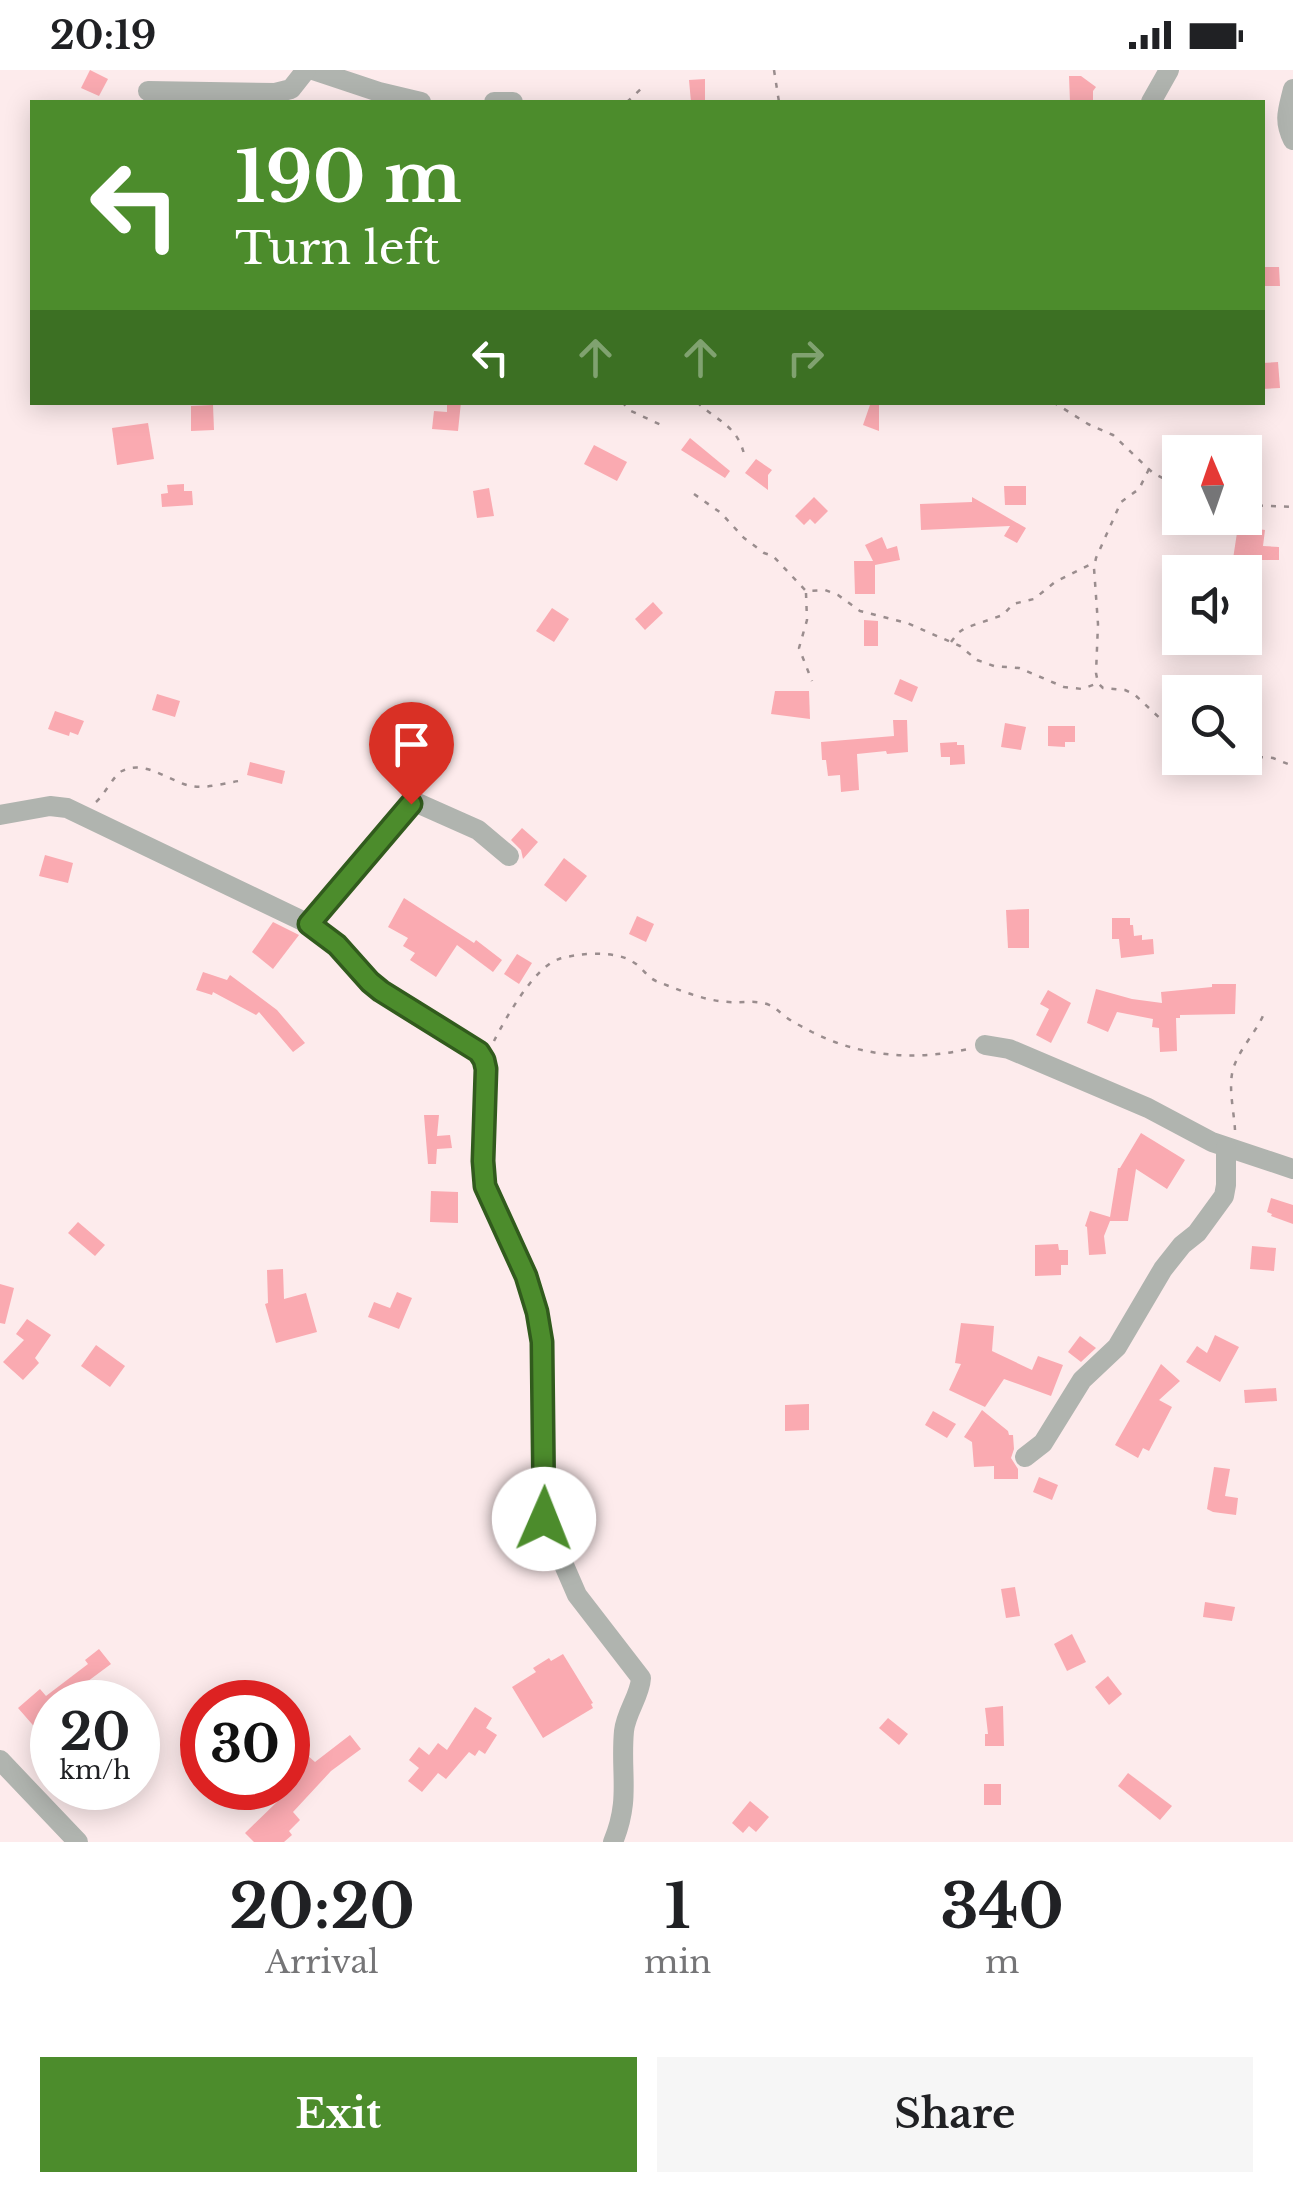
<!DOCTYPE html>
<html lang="en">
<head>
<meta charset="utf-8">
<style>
  :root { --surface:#fff; --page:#f6f6f6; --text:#202124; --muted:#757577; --accent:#4c8c2c }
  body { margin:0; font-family:"Libre Baskerville",serif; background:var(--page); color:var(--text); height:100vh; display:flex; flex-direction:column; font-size:38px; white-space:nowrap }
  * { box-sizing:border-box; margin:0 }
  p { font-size:32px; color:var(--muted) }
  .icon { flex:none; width:55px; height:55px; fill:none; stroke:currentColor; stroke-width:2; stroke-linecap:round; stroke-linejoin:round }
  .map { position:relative; height:1772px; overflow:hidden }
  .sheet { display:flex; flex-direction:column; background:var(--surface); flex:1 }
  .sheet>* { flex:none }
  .banner { position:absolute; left:30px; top:30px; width:1235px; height:305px; border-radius:0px; box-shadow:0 5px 25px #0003; background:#4c8c2c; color:#fff; overflow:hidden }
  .needle { width:65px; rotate:358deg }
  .controls { position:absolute; left:1162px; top:365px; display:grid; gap:20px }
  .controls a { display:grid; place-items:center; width:100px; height:100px; border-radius:0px; background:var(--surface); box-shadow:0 5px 25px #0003; font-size:50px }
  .speed { position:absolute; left:30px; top:1610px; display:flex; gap:20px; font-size:50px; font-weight:700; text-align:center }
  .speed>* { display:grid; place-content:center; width:130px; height:130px; border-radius:50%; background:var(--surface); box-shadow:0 5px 25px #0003; line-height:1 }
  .speed small { font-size:25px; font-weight:400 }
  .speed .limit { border:15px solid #d22; background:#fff; color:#111 }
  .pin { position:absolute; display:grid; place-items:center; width:85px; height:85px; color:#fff; margin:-102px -42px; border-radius:50% 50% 50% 0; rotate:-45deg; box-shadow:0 0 10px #0007 }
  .pin .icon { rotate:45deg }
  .me { position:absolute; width:110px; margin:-55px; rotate:1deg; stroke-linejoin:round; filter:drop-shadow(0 0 8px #0008) }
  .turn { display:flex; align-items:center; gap:35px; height:210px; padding:0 40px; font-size:45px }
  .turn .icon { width:130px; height:130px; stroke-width:2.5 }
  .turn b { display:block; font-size:70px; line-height:85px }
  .lanes { display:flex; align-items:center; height:95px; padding:0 40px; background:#0003; justify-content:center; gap:50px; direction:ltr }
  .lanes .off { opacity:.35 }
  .eta { display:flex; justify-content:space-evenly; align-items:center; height:170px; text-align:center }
  .eta b { font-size:60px; font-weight:700; line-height:70px }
  .cta { display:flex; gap:20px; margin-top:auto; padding:20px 40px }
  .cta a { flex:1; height:115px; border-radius:0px; background:var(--accent); color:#fff; font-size:40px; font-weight:700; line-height:115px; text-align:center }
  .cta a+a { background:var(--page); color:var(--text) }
  .status { display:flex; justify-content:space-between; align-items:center; height:70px; padding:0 50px; background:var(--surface); direction:ltr }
  .status svg { height:28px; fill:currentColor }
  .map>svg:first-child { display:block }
  .building { fill:#faaab1 }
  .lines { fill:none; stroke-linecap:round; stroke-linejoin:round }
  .path { stroke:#9a8d8e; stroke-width:2.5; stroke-dasharray:5 8; stroke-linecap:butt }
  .minor { stroke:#b0b4af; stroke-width:20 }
  .route-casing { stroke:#315b1d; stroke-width:25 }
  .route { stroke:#4c8c2c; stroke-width:18 }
</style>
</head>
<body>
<div class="status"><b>20:19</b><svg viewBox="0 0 49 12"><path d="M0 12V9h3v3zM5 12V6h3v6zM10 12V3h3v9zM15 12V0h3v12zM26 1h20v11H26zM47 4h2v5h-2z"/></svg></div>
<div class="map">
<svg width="1293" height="1772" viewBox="0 0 1293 1772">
  <rect width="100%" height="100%" fill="#fdebec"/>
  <g class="building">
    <path d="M90,0L108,9L99,26L81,18Z"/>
    <path d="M1069,6H1081L1096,17L1093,21V32H1070Z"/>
    <path d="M705,9V32H691L689,10Z"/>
    <path d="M1262,197H1279L1280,216H1262Z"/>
    <path d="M1278,292L1280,318L1262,319V293Z"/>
    <path d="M447,332H461L458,361L432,359L434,341L447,342Z"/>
    <path d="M871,332H879V361L863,355Z"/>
    <path d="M213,335L214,360L191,361V336Z"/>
    <path d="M148,353L154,389L117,395L112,358Z"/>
    <path d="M690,368L730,401L725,408L681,380Z"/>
    <path d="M594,375L627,392L617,411L584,394Z"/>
    <path d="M756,389L772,400L768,405V420L745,403Z"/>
    <path d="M184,414V421H192L193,435L162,437L161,424L168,423L167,415Z"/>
    <path d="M1004,416H1026V435H1005Z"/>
    <path d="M489,418L494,446L477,448L473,421Z"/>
    <path d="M814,427L828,441L815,454L810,449L804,455L795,446Z"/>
    <path d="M972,427L1026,458L1017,473L1004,466L1010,456L921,460L920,434L972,432Z"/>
    <path d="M1238,456L1265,460L1263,476L1279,477V490H1261L1260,493L1233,489Z"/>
    <path d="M882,467L887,479L897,476L900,490L875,495V524H855L854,491H873L865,475Z"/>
    <path d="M653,532L663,543L645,560L635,549Z"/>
    <path d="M552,538L569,549L554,572L536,561Z"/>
    <path d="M864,550L878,551V576H864Z"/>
    <path d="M900,609L918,617L912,632L894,624Z"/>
    <path d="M775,621H809L810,649L771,644Z"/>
    <path d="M157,624L180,631L175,647L152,640Z"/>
    <path d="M55,641L84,651L78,665L70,662L69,666L48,659Z"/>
    <path d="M893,650H907L908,682L887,684L886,681L857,684L859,720L841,722L840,705L828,706L826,690H822L821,672L894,666Z"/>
    <path d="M1005,653L1026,657L1021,680L1001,677Z"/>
    <path d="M1048,656H1075V672H1065V677L1048,676Z"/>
    <path d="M392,668L412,680L399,700L380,688Z"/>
    <path d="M957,672V675H964L965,694L950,695V687H941L940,673Z"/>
    <path d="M250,692L285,701L282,714L247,705Z"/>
    <path d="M522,758L538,772L523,789L521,780L511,770Z"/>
    <path d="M45,785L73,793L68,813L39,806Z"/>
    <path d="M564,788L587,806L566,832L544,815Z"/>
    <path d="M404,828L474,873L476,870L502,890L493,902L457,875L436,907L410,890L415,883L403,876L408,868L388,857Z"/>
    <path d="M1029,839V878H1008L1006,840Z"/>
    <path d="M637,846L654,854L646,872L629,864Z"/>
    <path d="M1112,848H1130V855H1133L1134,866L1142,865V870L1153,869L1154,884L1121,888L1119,869H1112Z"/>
    <path d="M273,852L299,865L273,899L252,882Z"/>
    <path d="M517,884L532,893L519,914L504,904Z"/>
    <path d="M203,902L227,910L230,905L277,940L305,973L293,982L259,942L256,945L213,922L212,925L196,920Z"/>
    <path d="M1212,914H1236L1235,944L1180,945V948H1176L1177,981L1160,982L1159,958L1152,957L1153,949L1117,942L1108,962L1087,953L1096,919L1132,929L1162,933L1161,922L1212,917Z"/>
    <path d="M1048,920L1071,933L1051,973L1036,965L1049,939L1040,934Z"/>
    <path d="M424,1045H439L437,1066L450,1065L452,1078L437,1079L436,1094H428Z"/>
    <path d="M1141,1063L1185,1090L1167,1119L1136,1099L1128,1151H1110L1104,1166L1106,1184L1089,1185L1087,1157L1085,1156L1090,1141L1110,1147L1118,1098H1120Z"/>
    <path d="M431,1121L458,1122V1153L430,1152Z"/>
    <path d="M1271,1128L1293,1135V1154L1271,1146L1272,1144L1267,1142Z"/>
    <path d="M78,1152L105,1175L95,1186L68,1163Z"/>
    <path d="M1058,1174L1059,1180H1068V1195H1061V1205L1035,1206V1175Z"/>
    <path d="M1252,1176L1276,1178L1274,1201L1250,1199Z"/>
    <path d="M283,1199L284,1229L306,1223L317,1262L276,1273L265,1234L268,1233L267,1200Z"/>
    <path d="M0,1214L14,1218L5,1254L0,1253Z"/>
    <path d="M397,1222L412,1228L399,1259L368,1247L374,1232L390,1238Z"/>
    <path d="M27,1249L51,1265L35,1288L39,1293L23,1310L3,1292L24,1270L16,1264Z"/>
    <path d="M961,1253L994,1256L992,1281L1032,1300L1038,1286L1063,1295L1051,1326L1004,1309L985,1337L949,1320L961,1294L955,1293Z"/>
    <path d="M1215,1265L1239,1277L1220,1312L1186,1292L1197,1276L1207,1283Z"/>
    <path d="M1080,1266L1096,1278L1081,1292L1068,1282Z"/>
    <path d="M96,1275L125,1296L110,1317L81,1296Z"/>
    <path d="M1161,1294L1180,1311L1159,1330L1172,1337L1149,1381L1143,1378L1138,1388L1115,1375Z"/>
    <path d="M1276,1318L1277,1331L1245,1333L1244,1320Z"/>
    <path d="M809,1334V1360L785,1361V1335Z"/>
    <path d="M982,1340L1008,1361L1009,1365H1013L1014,1379L1011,1388L1018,1399V1409H994V1396L974,1397L972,1372L964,1367Z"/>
    <path d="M933,1341L956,1354L947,1368L925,1355Z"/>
    <path d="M1214,1397L1230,1399L1225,1426L1238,1428L1236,1445L1213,1442L1207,1439Z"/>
    <path d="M1039,1407L1058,1415L1052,1430L1033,1422Z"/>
    <path d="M1015,1517L1020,1546L1006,1548L1001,1519Z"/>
    <path d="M1205,1532L1235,1537L1232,1551L1203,1547Z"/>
    <path d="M1072,1564L1086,1592L1067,1601L1054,1574Z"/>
    <path d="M99,1579L111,1594L76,1620L80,1626L72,1632H52V1677L18,1638L40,1619L46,1626L88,1594L85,1590Z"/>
    <path d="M563,1584L593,1633L591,1634L593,1638L543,1668L512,1617L536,1602L533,1598L549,1588L551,1591Z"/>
    <path d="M1108,1606L1122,1624L1109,1635L1095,1617Z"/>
    <path d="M1003,1636L1004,1676H985V1664H988L985,1638Z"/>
    <path d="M475,1637L492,1648L486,1658L497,1665L485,1684L479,1680L475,1686L469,1682L446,1709L438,1703L422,1722L408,1711L419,1698L409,1690L419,1677L429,1685L438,1673L447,1680Z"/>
    <path d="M888,1648L908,1664L899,1675L879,1658Z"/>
    <path d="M350,1665L361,1679L331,1701L293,1742L300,1750L289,1761L292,1765L284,1772H254L245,1763L281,1728L270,1718H288V1690L299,1678L315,1692Z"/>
    <path d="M1128,1703L1172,1736L1160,1750L1118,1716Z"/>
    <rect x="984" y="1714" width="17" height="21"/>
    <path d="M750,1731L769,1747L756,1762L749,1756L743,1763L732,1753Z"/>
  </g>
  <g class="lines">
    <g class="path">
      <path d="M774,0L779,32"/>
      <path d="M627,32L644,16"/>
      <path d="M622,332L631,341L661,355"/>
      <path d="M697,332C719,353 738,355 745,388"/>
      <path d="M1053,332L1088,354L1113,365L1153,403L1180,417"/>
      <path d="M1149,399L1139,419L1121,432L1096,488L1094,498L1098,554L1096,603L1098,613L1103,618L1125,620L1134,624L1166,654L1180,663"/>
      <path d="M694,424L721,443L744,468L764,483L773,486L806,521L825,520L838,525L860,541L907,553L960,576L977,590L994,596L1019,598L1064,617L1082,619L1098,613"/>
      <path d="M1245,435L1293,437"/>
      <path d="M806,523L807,550L799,578L812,611"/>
      <path d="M951,572L958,563L965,558L1003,545L1013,534L1034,529L1055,512L1093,493"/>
      <path d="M1245,686L1273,688L1293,696"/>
      <path d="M96,732C105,724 114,705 122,701C145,689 170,712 191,716C207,719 224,713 239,711"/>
      <path d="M494,971C505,949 535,896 559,889C578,883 616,880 633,892C642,897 647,907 656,911C679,920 705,931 729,932C743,933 753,930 767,934C775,937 779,942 786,947C794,953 803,957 812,962C861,987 915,991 968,979"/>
      <path d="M1235,1060C1234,1042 1229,1021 1232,1004C1236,981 1257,963 1265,941"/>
    </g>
    <g class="minor">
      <path d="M313,0L379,22L421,32"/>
      <path d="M1293,19C1288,40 1283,50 1293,70"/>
      <path d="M148,21L275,23L291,19L306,0"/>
      <path d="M494,32H513"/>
      <path d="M1151,32L1169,0"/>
      <path d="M0,745L50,736L67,738L309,854L337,875L381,921L479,982L485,990L487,999L483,1091L485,1117L526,1206L537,1242L542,1272L544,1449L577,1525L641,1608C640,1626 626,1642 624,1661C620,1704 631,1729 613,1772"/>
      <path d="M309,854L407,737L415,732L478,760L509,786"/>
      <path d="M985,975L1009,979L1148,1038L1212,1072L1293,1099"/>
      <path d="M1025,1387L1043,1373L1082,1310L1117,1277L1163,1199L1182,1175L1197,1163L1224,1126L1226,1115V1078"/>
      <path d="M0,1690L78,1772"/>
    </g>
  </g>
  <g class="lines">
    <defs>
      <path id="route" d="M411,734L309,854L337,875L370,912L381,921L479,982L484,990L486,999L483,1091L485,1116L526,1206L537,1242L542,1272L544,1449"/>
    </defs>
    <use href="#route" class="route-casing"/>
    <use href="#route" class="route"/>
  </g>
</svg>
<div class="controls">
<a><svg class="needle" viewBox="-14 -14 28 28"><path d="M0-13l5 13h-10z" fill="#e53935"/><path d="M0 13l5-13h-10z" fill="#757577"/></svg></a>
<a><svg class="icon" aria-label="sound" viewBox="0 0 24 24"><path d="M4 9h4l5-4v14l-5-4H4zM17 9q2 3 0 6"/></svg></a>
<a><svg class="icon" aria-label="search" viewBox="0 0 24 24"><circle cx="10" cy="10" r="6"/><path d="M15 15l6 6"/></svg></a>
</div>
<div class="speed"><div>20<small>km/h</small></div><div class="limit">30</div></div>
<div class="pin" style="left:411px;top:734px;background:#d93025"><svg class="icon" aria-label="arrive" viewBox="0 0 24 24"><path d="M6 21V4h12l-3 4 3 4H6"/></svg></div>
<svg class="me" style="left:544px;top:1449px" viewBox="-20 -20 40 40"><circle r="19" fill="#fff"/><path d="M0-13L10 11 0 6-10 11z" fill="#4c8c2c"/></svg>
<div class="banner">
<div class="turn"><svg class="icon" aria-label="left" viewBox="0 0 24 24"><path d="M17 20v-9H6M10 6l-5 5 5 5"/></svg><div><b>190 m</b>Turn left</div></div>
<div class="lanes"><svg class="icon" aria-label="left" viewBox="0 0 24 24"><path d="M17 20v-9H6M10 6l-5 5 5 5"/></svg><svg class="icon off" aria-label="ahead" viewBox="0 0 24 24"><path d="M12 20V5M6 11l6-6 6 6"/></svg><svg class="icon off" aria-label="ahead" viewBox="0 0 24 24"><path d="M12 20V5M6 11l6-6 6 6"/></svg><svg class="icon off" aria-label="right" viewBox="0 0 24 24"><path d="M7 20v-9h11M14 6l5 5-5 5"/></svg></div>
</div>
</div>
<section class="sheet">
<div class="eta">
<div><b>20:20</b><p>Arrival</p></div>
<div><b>1</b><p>min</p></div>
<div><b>340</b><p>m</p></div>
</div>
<div class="cta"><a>Exit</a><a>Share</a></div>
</section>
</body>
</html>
